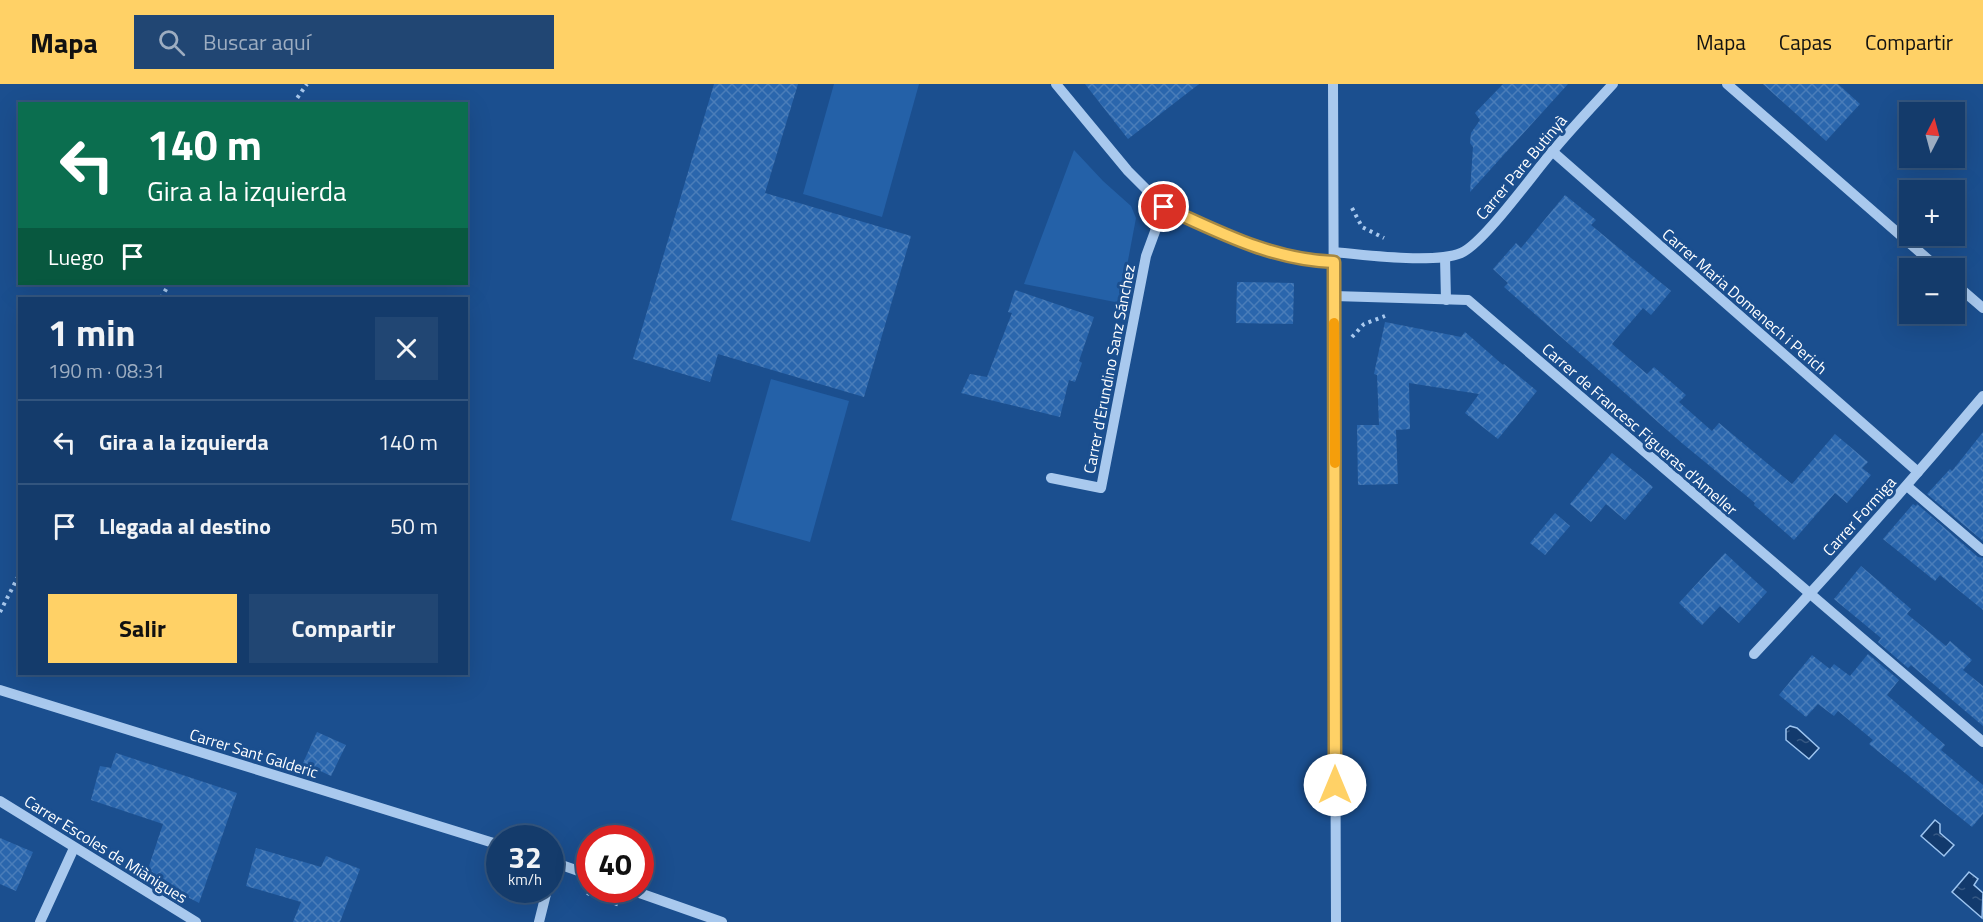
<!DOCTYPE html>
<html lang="es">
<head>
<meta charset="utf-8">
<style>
  :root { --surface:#143b6b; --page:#214673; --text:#f1f3f6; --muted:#9dadc1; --line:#33557e; --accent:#ffd166 }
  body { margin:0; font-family:"Titillium Web",sans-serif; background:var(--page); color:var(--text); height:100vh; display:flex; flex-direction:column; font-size:22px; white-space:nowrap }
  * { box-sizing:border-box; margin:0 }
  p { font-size:20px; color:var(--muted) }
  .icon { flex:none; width:33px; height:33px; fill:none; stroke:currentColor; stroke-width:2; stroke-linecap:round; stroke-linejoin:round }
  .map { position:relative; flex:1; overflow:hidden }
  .drawer { position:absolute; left:18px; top:213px; width:450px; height:378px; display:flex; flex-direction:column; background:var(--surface); border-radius:0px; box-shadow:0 6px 24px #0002,0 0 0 2px var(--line) }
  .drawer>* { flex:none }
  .guide { position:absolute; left:18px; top:18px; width:450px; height:183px; border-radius:0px; box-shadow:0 6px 24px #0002,0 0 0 2px var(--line); background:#0b6e4f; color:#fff; overflow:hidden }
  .needle { width:39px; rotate:6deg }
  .tools { position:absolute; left:1899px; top:18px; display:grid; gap:12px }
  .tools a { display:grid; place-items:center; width:66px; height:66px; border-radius:0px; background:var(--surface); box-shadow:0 6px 24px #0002,0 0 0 2px var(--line); font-size:30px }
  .speed { position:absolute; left:486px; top:741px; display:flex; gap:12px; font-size:30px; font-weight:700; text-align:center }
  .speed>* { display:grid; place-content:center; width:78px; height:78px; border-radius:50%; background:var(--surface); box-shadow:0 6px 24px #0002,0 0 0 2px var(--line); line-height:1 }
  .speed small { font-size:15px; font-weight:400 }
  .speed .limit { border:9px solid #d22; background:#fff; color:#111 }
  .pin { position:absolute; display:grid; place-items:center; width:51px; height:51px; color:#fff; margin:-26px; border:3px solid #fff; border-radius:50%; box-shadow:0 2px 6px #0007 }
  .me { position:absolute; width:66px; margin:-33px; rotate:0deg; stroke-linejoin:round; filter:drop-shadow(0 0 4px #0008) }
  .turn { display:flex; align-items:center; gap:21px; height:126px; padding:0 30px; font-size:27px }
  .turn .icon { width:78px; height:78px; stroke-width:2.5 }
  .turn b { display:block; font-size:42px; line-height:51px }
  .then { display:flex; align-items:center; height:57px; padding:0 30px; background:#0003; gap:12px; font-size:22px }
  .round { display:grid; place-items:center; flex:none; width:63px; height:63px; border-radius:0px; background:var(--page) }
  .summary { display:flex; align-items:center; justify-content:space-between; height:102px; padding:0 30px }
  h1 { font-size:36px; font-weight:700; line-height:45px }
  .button { display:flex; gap:12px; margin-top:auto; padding:12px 30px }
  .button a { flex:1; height:69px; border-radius:0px; background:var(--accent); color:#111; font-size:24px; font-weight:700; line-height:69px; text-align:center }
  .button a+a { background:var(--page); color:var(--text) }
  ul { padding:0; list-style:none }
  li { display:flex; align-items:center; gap:18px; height:84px; padding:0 30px; border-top:2px solid var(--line) }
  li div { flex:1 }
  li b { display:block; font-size:22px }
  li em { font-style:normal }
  header { display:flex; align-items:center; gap:36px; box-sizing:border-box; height:84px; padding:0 30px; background:var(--accent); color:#111 }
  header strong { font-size:28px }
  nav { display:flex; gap:33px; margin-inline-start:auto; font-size:21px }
  .search { width:420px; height:54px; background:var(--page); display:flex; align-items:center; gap:15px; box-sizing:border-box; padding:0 21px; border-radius:0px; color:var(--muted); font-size:22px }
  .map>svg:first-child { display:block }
  .green { fill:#2461a8 }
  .water { fill:url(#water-ripples); stroke:#9cc4f0; stroke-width:1.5 }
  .building { fill:url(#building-cross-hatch) }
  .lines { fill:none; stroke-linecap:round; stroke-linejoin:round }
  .path { stroke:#a9c9ee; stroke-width:4; stroke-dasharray:3 4.5; stroke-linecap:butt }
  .minor { stroke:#a9c9ee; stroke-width:10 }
  .route-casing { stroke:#a68842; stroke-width:15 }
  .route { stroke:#ffd166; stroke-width:10 }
  .slow { stroke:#f59e0b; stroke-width:10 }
  .labels { text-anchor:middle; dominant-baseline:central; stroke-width:6; stroke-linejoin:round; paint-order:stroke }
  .street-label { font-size:16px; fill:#fff; stroke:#1b4f8f }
</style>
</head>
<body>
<header>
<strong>Mapa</strong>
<div class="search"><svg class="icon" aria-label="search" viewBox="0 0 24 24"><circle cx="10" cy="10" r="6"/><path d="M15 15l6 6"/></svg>Buscar aquí</div>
<nav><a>Mapa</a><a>Capas</a><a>Compartir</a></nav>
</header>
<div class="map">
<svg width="1983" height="838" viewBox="0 0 1983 838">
  <defs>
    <pattern id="water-ripples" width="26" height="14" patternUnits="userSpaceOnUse" patternTransform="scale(1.5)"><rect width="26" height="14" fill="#123a6d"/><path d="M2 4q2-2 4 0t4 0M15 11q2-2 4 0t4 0" fill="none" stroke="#365883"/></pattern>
    <pattern id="building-cross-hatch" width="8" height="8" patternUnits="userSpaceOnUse" patternTransform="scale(1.5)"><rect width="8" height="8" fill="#2a66ad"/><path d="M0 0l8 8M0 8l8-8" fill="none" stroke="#4a7db9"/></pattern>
  </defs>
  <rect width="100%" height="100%" fill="#1b4f8f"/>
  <g class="green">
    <path d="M834,0H919L882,133L803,110Z"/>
    <path d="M1074,66L1103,97L1131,122L1136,134L1120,219L1024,200Z"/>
    <path d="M771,295L849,317L810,458L731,436Z"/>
  </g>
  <g class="water">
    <path d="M1790,642L1797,644L1819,664L1809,675L1786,656V645Z"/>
    <path d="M1935,736L1940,740V749L1954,761L1944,772L1921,752Z"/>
    <path d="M1969,788L1978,795L1974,801L1983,809L1982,834L1952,808Z"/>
  </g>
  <g class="building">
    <path d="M714,0H798L765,109L911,152L864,313L718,270L710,298L633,275Z"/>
    <path d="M1085,0H1199L1128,55Z"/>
    <path d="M1503,0H1568L1470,108L1473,63L1470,59L1471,49L1480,36L1475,29Z"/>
    <path d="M1763,0H1838L1860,20L1826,57Z"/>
    <path d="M1565,111L1596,136L1591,141L1671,207L1651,231L1643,224L1612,260L1647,290L1654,283L1686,311L1679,318L1712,347L1719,339L1792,400L1835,350L1868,378L1862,384L1871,391L1847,419L1835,409L1794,456L1754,421L1755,419L1683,360L1504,203L1508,199L1493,185L1516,159L1521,164Z"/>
    <path d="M1237,198L1294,199L1293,240L1236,239Z"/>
    <path d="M1015,206L1094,233L1079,277L1082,279L1075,298L1069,296L1060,333L961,309L970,290L987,293L1012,229L1008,228Z"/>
    <path d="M1385,238L1461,253L1465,248L1503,281L1504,280L1537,307L1498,355L1465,329L1479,310L1409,299L1410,345L1396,346L1398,400L1358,401L1357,341H1379L1377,291L1374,290Z"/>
    <path d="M1983,348V457L1927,410L1950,385L1952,387Z"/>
    <path d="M1612,369L1653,403L1625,436L1606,420L1591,438L1570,420Z"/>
    <path d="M1913,420L1916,422L1917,420L1978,473L1983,474V526L1940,491L1935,497L1883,455Z"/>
    <path d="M1555,429L1570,442L1545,471L1530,459Z"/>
    <path d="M1725,469L1767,508L1739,539L1720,522L1702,541L1679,519Z"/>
    <path d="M1861,482L1911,525L1907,530L1946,562L1950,557L1972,576L1963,586L1983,602V642L1911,581L1908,584L1878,558L1881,554L1834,515Z"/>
    <path d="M1868,570L1899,596L1887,611L1945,661L1941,666L1983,701V730L1972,743L1869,660L1873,656L1838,627L1834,632L1818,620L1806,633L1779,611L1812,571L1830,585L1834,580L1850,592Z"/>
    <path d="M317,648L346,661L331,692L303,679Z"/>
    <path d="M116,669L237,709L199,819L146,791L163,740L91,716L100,682L111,684Z"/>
    <path d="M0,754L33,768L16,807L0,800Z"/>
    <path d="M256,764L321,783L326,772L360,785L340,838H293L301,818L246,802Z"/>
  </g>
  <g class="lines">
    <g class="path">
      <path d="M293,20L307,0"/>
      <path d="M1352,124L1362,143L1384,154"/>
      <path d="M161,214L169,200"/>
      <path d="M1352,253L1364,240L1385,232"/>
      <path d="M0,528L20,489"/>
      <path d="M587,809L622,822"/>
    </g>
    <g class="minor">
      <path d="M1056,0L1128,87L1164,123L1265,167L1314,177L1334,178"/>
      <path d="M1333,0L1336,838"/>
      <path d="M1727,0L1938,184"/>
      <path d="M1552,67L1918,388"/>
      <path d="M1334,168C1364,171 1434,180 1461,169C1483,160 1533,90 1552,68C1571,45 1592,23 1613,0"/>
      <path d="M1445,173L1446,216"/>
      <path d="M1954,199L1983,224"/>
      <path d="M1334,212L1468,216L1983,658"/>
      <path d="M1051,394L1101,404L1146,172L1164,123"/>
      <path d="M1907,402L1983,467"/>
      <path d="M1754,570C1833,486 1909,400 1983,312"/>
      <path d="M0,606L500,761"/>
      <path d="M0,717L196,838"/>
      <path d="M550,777L590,791"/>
      <path d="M631,806L722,838"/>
      <path d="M40,838L74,764"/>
      <path d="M539,838L547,806"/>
    </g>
  </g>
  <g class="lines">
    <defs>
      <path id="route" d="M1164,123C1219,148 1272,176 1334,178L1335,701"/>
    </defs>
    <use href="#route" class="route-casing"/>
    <use href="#route" class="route"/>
    <path class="slow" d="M1334,239L1335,379"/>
  </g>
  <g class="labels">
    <g class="street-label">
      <text transform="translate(1521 83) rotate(-50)">Carrer Pare Butinyà</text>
      <text transform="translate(1745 217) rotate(41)">Carrer Maria Domenech i Perich</text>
      <text transform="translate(1109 285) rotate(-79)">Carrer d'Erundino Sanz Sánchez</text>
      <text transform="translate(1640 345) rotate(41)">Carrer de Francesc Figueras d'Ameller</text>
      <text transform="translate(1859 432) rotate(-48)">Carrer Formiga</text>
      <text transform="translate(254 669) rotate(17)">Carrer Sant Galderic</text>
      <text transform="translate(106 765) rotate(32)">Carrer Escoles de Miànigues</text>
    </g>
  </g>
</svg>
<div class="tools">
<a><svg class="needle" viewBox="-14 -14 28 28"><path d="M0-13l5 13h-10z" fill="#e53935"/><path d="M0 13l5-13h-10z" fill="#9dadc1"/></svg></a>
<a>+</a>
<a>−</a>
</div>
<div class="speed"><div>32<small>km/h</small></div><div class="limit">40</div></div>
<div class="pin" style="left:1164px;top:123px;background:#d93025"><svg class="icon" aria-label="arrive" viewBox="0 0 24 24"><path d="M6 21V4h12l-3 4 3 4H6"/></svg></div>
<svg class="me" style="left:1335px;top:701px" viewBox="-20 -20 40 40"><circle r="19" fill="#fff"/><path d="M0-13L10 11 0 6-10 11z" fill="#ffd166"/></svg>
<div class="guide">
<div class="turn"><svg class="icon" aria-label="left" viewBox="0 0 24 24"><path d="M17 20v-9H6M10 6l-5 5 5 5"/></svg><div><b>140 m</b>Gira a la izquierda</div></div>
<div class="then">Luego<svg class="icon" aria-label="arrive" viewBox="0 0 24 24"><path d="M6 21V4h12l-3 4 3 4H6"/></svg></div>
</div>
<section class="drawer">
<div class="summary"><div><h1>1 min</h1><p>190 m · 08:31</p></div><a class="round"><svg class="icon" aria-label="close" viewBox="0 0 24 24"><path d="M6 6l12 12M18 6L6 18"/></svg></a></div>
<ul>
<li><svg class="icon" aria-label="left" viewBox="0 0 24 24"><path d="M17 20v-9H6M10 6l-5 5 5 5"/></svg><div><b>Gira a la izquierda</b></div><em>140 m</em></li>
<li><svg class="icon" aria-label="arrive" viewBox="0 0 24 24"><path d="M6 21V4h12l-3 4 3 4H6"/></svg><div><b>Llegada al destino</b></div><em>50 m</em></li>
</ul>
<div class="button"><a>Salir</a><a>Compartir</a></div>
</section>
</div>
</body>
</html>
